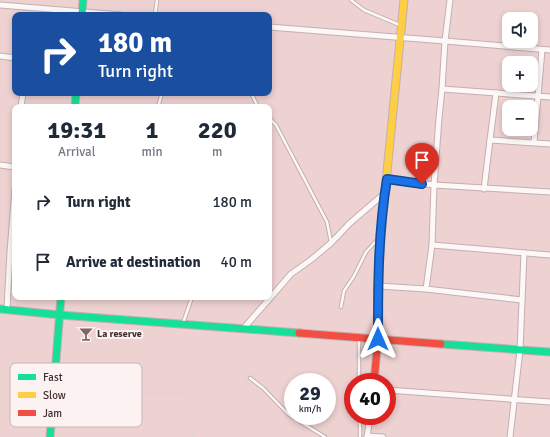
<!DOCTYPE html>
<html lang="en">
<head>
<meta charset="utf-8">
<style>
  :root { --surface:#fff; --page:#f2f2f3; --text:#1f2937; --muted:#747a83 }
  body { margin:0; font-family:Signika,sans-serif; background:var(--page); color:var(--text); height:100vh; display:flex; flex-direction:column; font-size:15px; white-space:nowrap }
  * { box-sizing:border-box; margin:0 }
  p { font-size:13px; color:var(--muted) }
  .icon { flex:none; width:22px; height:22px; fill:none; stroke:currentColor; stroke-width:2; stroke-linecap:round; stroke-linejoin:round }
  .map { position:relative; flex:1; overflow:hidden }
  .drawer { position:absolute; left:12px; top:104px; width:260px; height:196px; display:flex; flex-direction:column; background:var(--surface); border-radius:8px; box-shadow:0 2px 6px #0003 }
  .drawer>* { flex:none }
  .top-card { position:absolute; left:12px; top:12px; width:260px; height:84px; border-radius:8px; box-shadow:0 2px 6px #0003; background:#1a4fa0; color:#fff; overflow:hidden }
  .fabs { position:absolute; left:502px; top:12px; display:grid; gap:8px }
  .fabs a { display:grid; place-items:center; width:36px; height:36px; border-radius:8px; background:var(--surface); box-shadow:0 2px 6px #0003; font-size:20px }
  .speed { position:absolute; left:284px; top:373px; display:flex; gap:8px; font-size:20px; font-weight:700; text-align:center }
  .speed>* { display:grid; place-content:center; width:52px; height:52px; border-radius:50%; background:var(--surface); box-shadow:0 2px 6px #0003; line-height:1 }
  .speed small { font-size:10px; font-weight:400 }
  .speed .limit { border:6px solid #d22; background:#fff; color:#111 }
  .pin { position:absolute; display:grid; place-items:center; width:34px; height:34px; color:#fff; margin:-41px -17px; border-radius:50% 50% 50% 0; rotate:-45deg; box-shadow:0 0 4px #0007 }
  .pin .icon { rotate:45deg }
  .me { position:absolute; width:44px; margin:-22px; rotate:0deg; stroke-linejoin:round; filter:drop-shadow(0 0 3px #0008) }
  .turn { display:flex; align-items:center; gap:14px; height:84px; padding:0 20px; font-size:18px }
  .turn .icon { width:52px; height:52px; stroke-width:2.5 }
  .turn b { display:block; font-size:28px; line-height:34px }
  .eta { display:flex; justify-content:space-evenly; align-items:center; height:68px; text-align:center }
  .eta b { font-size:24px; font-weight:800; line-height:28px }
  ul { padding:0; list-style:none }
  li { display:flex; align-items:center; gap:12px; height:60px; padding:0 20px }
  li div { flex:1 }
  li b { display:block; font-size:15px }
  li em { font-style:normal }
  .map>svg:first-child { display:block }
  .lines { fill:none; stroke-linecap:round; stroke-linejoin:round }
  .lane-casing { stroke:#c5afaf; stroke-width:4.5 }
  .street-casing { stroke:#c5afaf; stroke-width:7 }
  .fast-casing { stroke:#c5afaf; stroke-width:9 }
  .slow-casing { stroke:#c5afaf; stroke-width:9 }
  .jam-casing { stroke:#c5afaf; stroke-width:9 }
  .path { stroke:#dbd2d2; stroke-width:1; stroke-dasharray:3 2; stroke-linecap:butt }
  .lane { stroke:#fcf8f8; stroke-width:2.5 }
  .street { stroke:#fcf8f8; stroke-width:5 }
  .fast { stroke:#16e098; stroke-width:7 }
  .slow { stroke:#ffcf43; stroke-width:7 }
  .jam { stroke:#f24e42; stroke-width:7 }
  .route-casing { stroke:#114b97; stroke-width:10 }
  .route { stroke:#1a73e8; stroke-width:7 }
  .labels { text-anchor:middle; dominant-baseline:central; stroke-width:4; stroke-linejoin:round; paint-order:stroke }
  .poi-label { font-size:10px; font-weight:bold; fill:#442f2f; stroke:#fdf2f2; text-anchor:start }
  .key { fill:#fdf2f2; stroke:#c6b8b8; stroke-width:1 }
  .key-label { font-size:11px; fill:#442f2f }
</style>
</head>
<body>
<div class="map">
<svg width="550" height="437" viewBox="0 0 550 437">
  <rect width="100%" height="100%" fill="#eed1d1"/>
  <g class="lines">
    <defs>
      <g id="lane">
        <path d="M351,0L364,10L402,26"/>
        <path d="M155,15L157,0"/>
        <path d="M251,93L258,107"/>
        <path d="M158,107L162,93"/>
        <path d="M269,118L276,125L327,222L331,242"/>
        <path d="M341,307L344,291L354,276L366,252L379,238"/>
        <path d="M183,323L192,297"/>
        <path d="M359,338V382"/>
        <path d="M250,378L263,388L288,414L325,437"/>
        <path d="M359,416L360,425V436"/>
      </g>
      <g id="street">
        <path d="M0,5L121,15"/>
        <path d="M269,27L445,41L550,50"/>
        <path d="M0,56L15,58"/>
        <path d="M442,89L550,97"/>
        <path d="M21,107L23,93"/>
        <path d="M490,140L496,93"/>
        <path d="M534,142L542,50"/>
        <path d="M0,165L15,167"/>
        <path d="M387,179L434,185L550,192"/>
        <path d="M484,189L490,140L550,144"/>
        <path d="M432,245L550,255"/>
        <path d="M378,286L426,289L522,300"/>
        <path d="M426,289L432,245L434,185L439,118L442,89L445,41L450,0"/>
        <path d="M7,309L10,252L15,189"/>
        <path d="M243,329L291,274L312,259L331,243L350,223L385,193"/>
        <path d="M387,390L550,402"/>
        <path d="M367,436L383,437"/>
        <path d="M367,437L370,416"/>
        <path d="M510,437L520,350L524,253"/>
      </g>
      <g id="fast">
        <path d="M82,15L83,0"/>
        <path d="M75,107L76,93"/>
        <path d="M0,309L60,315L299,333"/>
        <path d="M441,344L550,352"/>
        <path d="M50,437L61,297"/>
      </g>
      <path id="slow" d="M386,182L404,0"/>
      <g id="jam">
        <path d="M299,333L441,344"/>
        <path d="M374,382L378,339V286L381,237L386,182"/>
      </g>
    </defs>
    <use href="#lane" class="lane-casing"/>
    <use href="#street" class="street-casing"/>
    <use href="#fast" class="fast-casing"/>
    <use href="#slow" class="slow-casing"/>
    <use href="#jam" class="jam-casing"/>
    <g class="path">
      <path d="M254,375L271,359L283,350L293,340"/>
      <path d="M58,419C96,410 130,391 171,393C176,393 181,393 186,394C197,397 204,407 211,415"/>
      <path d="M192,437L211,415L247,381"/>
    </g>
    <use href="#lane" class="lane"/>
    <use href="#street" class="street"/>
    <use href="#fast" class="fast"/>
    <use href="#slow" class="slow"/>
    <use href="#jam" class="jam"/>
  </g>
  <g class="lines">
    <defs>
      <path id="route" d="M378,339C378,286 378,232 387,179L422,184"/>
    </defs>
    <use href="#route" class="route-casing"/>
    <use href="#route" class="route"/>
  </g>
  <defs>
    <symbol id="bar-bare" viewBox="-9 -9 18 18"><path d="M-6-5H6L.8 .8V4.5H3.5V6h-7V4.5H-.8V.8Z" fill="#806868" stroke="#fdf2f2" stroke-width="2.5" paint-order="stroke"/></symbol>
  </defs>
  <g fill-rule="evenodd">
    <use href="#bar-bare" x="76" y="324" width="20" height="20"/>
  </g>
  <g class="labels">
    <g class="poi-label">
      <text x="97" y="334">La reserve</text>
    </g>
  </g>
  <rect x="10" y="363" width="132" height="64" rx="6" class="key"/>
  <rect x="18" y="374" width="18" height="6" fill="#16e098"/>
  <rect x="18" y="392" width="18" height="6" fill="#ffcf43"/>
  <rect x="18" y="410" width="18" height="6" fill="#f24e42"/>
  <g class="key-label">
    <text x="43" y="381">Fast</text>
    <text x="43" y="399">Slow</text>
    <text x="43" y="417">Jam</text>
  </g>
</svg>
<div class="fabs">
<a><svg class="icon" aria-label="sound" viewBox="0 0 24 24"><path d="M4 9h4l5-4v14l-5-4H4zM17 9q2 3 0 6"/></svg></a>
<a>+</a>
<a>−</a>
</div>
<div class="speed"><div>29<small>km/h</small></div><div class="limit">40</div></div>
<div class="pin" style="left:422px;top:184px;background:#d93025"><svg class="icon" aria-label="arrive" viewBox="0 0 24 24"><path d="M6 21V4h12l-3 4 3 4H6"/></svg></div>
<svg class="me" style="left:378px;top:339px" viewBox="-20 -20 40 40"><path d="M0-17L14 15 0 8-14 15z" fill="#1a73e8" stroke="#fff" stroke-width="4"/></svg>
<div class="top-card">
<div class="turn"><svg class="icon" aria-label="right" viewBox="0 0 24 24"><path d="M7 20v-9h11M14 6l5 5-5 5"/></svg><div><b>180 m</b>Turn right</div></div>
</div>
<section class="drawer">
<div class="eta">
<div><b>19:31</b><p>Arrival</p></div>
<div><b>1</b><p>min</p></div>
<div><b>220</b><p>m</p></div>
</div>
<ul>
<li><svg class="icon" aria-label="right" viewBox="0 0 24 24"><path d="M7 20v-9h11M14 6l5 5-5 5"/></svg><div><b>Turn right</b></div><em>180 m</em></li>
<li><svg class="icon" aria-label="arrive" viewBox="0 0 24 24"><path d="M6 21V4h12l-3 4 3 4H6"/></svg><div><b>Arrive at destination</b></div><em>40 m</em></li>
</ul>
</section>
</div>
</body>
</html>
